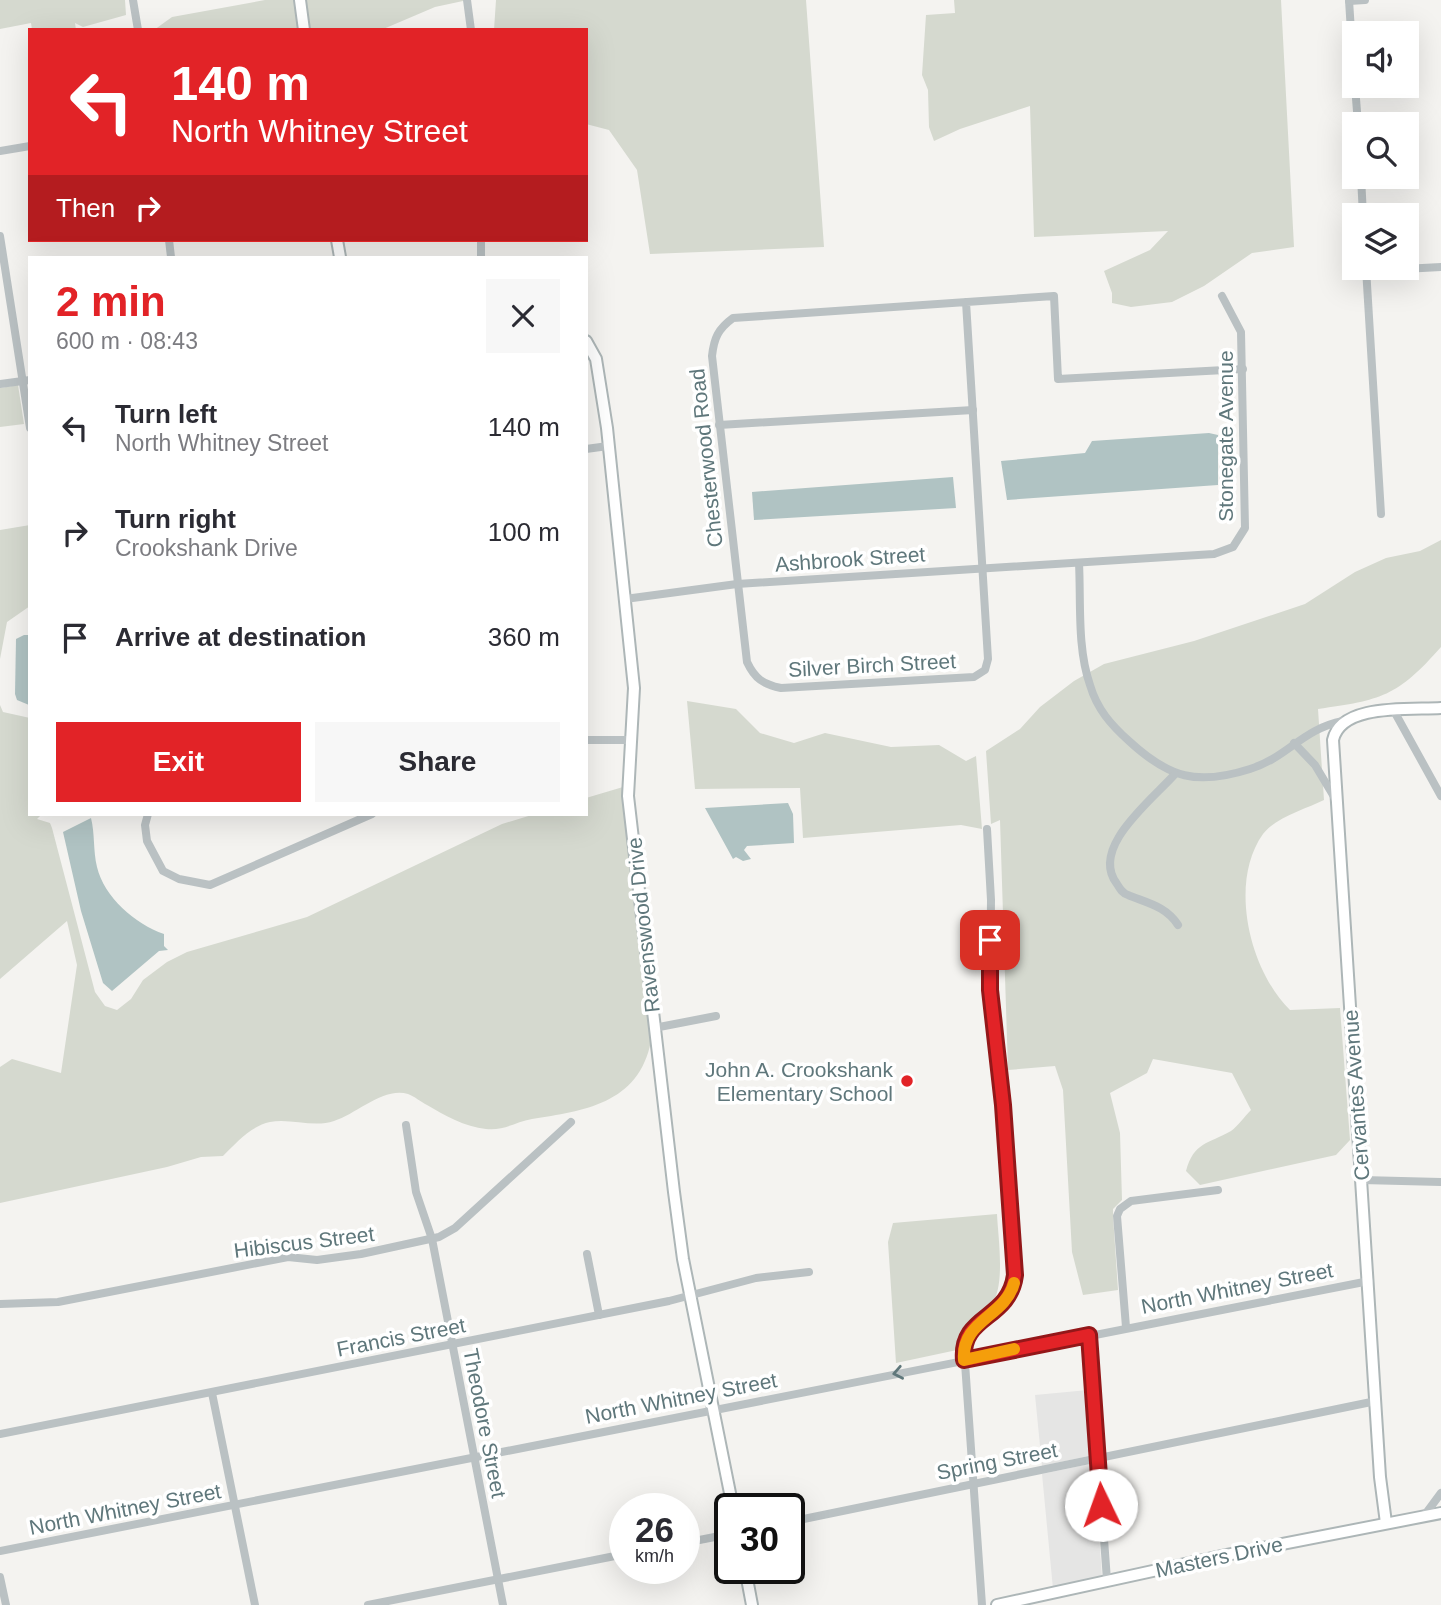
<!DOCTYPE html>
<html lang="en">
<head>
<meta charset="utf-8">
<style>
  :root { --surface:#fff; --page:#f7f7f7; --text:#2b2b33; --muted:#7c7c81; --accent:#e22327 }
  body { margin:0; font-family:Arial,sans-serif; background:var(--page); color:var(--text); height:100vh; display:flex; flex-direction:column; font-size:26px; white-space:nowrap }
  * { box-sizing:border-box; margin:0 }
  p { font-size:23px; color:var(--muted) }
  .icon { flex:none; width:38px; height:38px; fill:none; stroke:currentColor; stroke-width:2; stroke-linecap:round; stroke-linejoin:round }
  .map { position:relative; flex:1; overflow:hidden }
  .sheet { position:absolute; left:28px; top:256px; width:560px; height:560px; display:flex; flex-direction:column; background:var(--surface); border-radius:0px; box-shadow:0 7px 28px #0002 }
  .sheet>* { flex:none }
  .hud { position:absolute; left:28px; top:28px; width:560px; height:214px; border-radius:0px; box-shadow:0 7px 28px #0002; background:#e22327; color:#fff; overflow:hidden }
  .fabs { position:absolute; left:1342px; top:21px; display:grid; gap:14px }
  .fabs a { display:grid; place-items:center; width:77px; height:77px; border-radius:0px; background:var(--surface); box-shadow:0 7px 28px #0002; font-size:35px }
  .speed { position:absolute; left:609px; top:1493px; display:flex; gap:14px; font-size:35px; font-weight:700; text-align:center }
  .speed>* { display:grid; place-content:center; width:91px; height:91px; border-radius:50%; background:var(--surface); box-shadow:0 7px 28px #0002; line-height:1 }
  .speed small { font-size:18px; font-weight:400 }
  .speed .limit { border:4px solid #111; border-radius:10px; background:#fff; color:#111 }
  .pin { position:absolute; display:grid; place-items:center; width:60px; height:60px; color:#fff; margin:-30px; border-radius:14px; box-shadow:0 4px 10px #0006 }
  .me { position:absolute; width:77px; margin:-38px; rotate:357deg; stroke-linejoin:round; filter:drop-shadow(0 0 5px #0008) }
  .turn { display:flex; align-items:center; gap:24px; height:147px; padding:0 28px; font-size:32px }
  .turn .icon { width:91px; height:91px; stroke-width:2.5 }
  .turn b { display:block; font-size:49px; line-height:60px }
  .then { display:flex; align-items:center; height:66px; padding:0 28px; background:#0003; gap:14px; font-size:26px }
  .round { display:grid; place-items:center; flex:none; width:74px; height:74px; border-radius:0px; background:var(--page) }
  .head { display:flex; align-items:center; justify-content:space-between; height:119px; padding:0 28px }
  h1 { font-size:42px; font-weight:600; line-height:52px; color:var(--accent) }
  .button { display:flex; gap:14px; margin-top:auto; padding:14px 28px }
  .button a { flex:1; height:80px; border-radius:0px; background:var(--accent); color:#fff; font-size:28px; font-weight:600; line-height:80px; text-align:center }
  .button a+a { background:var(--page); color:var(--text) }
  ul { padding:0; list-style:none }
  li { display:flex; align-items:center; gap:21px; height:105px; padding:0 28px }
  li div { flex:1 }
  li b { display:block; font-size:26px }
  li em { font-style:normal }
  .map>svg:first-child { display:block }
  .built { fill:#e5e5e4 }
  .green { fill:#d5d9cf }
  .water { fill:#b0c3c3 }
  .lines { fill:none; stroke-linecap:round; stroke-linejoin:round }
  .secondary-casing { stroke:#adb6b7; stroke-width:14 }
  .street { stroke:#bac1c3; stroke-width:8 }
  .secondary { stroke:#fff; stroke-width:10 }
  .oneway { stroke:#5f777b }
  .route-casing { stroke:#931719; stroke-width:18 }
  .route { stroke:#e22327; stroke-width:12 }
  .slow { stroke:#f59e0b; stroke-width:12 }
  .poi-dot { fill:#e22327; stroke:#fff; stroke-width:2.5 }
  .labels { text-anchor:middle; dominant-baseline:central; stroke-width:7; stroke-linejoin:round; paint-order:stroke }
  .street-label { font-size:21px; fill:#5f777b; stroke:#fff }
  .poi-label { font-size:21px; fill:#5f777b; stroke:#fff; text-anchor:end }
</style>
</head>
<body>
<div class="map">
<svg width="1441" height="1605" viewBox="0 0 1441 1605">
  <rect width="100%" height="100%" fill="#f4f3f0"/>
  <g class="built">
    <path d="M1088,1390L1093,1455L1042,1466L1035,1395Z"/>
    <path d="M1094,1463L1102,1577L1053,1589L1042,1474Z"/>
  </g>
  <g class="green">
    <path d="M0,0H125L126,15L83,27L75,23L76,30H32L31,23L0,29Z"/>
    <path d="M265,0H295L300,30H154L172,17Z"/>
    <path d="M304,0H463V1L435,7L381,30H309Z"/>
    <path d="M496,0H806L824,247L650,254L637,170L609,130L586,124V30H494Z"/>
    <path d="M954,0H1281L1294,247L1252,253L1204,286L1172,302L1131,307L1112,303V293L1104,271L1150,250L1168,231L1034,237L1030,106L960,129L934,141L929,127L928,90L922,75L926,15L955,13Z"/>
    <path d="M18,385L24,424L0,427V388Z"/>
    <path d="M30,525V606L7,622L0,659V530Z"/>
    <path d="M1441,540V647C1397,697 1381,700 1318,709L1324,800C1306,809 1276,817 1263,834C1228,883 1250,971 1290,1010L1340,1008L1350,1140L1336,1155L1200,1185L1186,1171C1194,1142 1208,1144 1231,1131C1238,1126 1244,1117 1251,1110L1232,1073L1153,1059L1147,1073L1110,1093L1120,1133L1122,1200L1113,1209V1216L1118,1290L1083,1295L1072,1252L1063,1090L1055,1066L1008,1070L1000,820L991,824L986,751L1020,729L1040,707L1074,681L1104,664L1194,641L1305,604L1355,572L1386,558L1420,551Z"/>
    <path d="M687,701L736,709L760,733L794,743L825,733L891,747L939,745L966,761L976,756L982,829L961,825L803,838L800,788L695,789Z"/>
    <path d="M0,705L3,712L30,718V814H42L37,819L50,823L52,828L95,992L105,1006L117,1010L131,999L143,980L167,962L187,952L307,917L502,824L535,814H586V798L623,787L651,1041C639,1104 583,1111 532,1119C515,1122 504,1131 486,1129C465,1127 444,1115 427,1105C421,1102 414,1096 408,1094C383,1087 357,1114 334,1121C314,1128 290,1118 270,1122C251,1126 236,1143 223,1156L201,1157L167,1167L0,1203V1067L12,1059L61,1073L77,965L67,921L0,979Z"/>
    <path d="M997,1214C998,1237 1006,1287 991,1305C975,1325 960,1317 957,1350L896,1363L888,1242L893,1223Z"/>
  </g>
  <g class="water">
    <path d="M1209,433L1218,435V485L1007,500L1001,461L1085,453L1092,441Z"/>
    <path d="M953,477L956,508L754,520L752,492Z"/>
    <path d="M24,635H30L29,705L17,700L15,694L16,639Z"/>
    <path d="M788,803L793,814L794,843L747,846L744,850L751,859L743,861L736,857L733,859L705,808Z"/>
    <path d="M91,818C95,834 93,850 97,867C104,897 135,924 164,934V946L168,950L159,951L112,991L103,983L81,911L63,832Z"/>
  </g>
  <g class="lines">
    <defs>
      <g id="secondary">
        <path d="M300,0L304,30"/>
        <path d="M337,240L340,257"/>
        <path d="M586,341L596,359L607,428L634,688L628,796L674,1192L683,1259L733,1508"/>
        <path d="M1386,1523L1380,1477L1333,740C1341,703 1410,710 1441,708"/>
        <path d="M745,1568L752,1605"/>
        <path d="M997,1605L1226,1555L1441,1513"/>
      </g>
    </defs>
    <use href="#secondary" class="secondary-casing"/>
    <g class="street">
      <path d="M133,0L138,30"/>
      <path d="M467,0L471,30"/>
      <path d="M1349,0L1354,79"/>
      <path d="M1349,1L1365,0"/>
      <path d="M1355,86L1358,124"/>
      <path d="M0,151L30,146"/>
      <path d="M1361,177L1363,215"/>
      <path d="M0,236L30,428"/>
      <path d="M169,240L171,257"/>
      <path d="M481,240V257"/>
      <path d="M1366,268L1381,514"/>
      <path d="M1366,271L1441,267"/>
      <path d="M966,302L988,659L985,670L974,677L781,688C763,684 755,679 747,662L712,356C714,338 718,329 733,318L1054,296L1058,379L1243,369"/>
      <path d="M0,384L30,380"/>
      <path d="M719,425L973,410"/>
      <path d="M586,449L608,446"/>
      <path d="M1079,563C1081,602 1077,648 1090,685C1097,709 1111,725 1129,741C1169,778 1197,786 1250,769C1288,757 1302,729 1343,721"/>
      <path d="M625,599L737,584L1214,554L1233,547L1245,528L1241,332L1222,296"/>
      <path d="M1394,711L1441,796"/>
      <path d="M586,740H632"/>
      <path d="M1294,743L1315,765L1336,800"/>
      <path d="M1175,774C1152,800 1089,848 1117,884C1120,889 1122,893 1128,895C1147,903 1166,906 1178,925"/>
      <path d="M148,814L145,825L147,841L163,871L179,879L210,885L372,814"/>
      <path d="M654,1028L716,1016"/>
      <path d="M406,1125L416,1192L432,1239L503,1605"/>
      <path d="M1362,1180L1441,1182"/>
      <path d="M587,1254L599,1315"/>
      <path d="M0,1304L58,1302L288,1257L317,1260L361,1254L439,1237L455,1228L571,1122"/>
      <path d="M1126,1327L1117,1216L1120,1209L1131,1201L1218,1190"/>
      <path d="M1089,1335L1107,1580"/>
      <path d="M212,1393L255,1605"/>
      <path d="M0,1434L669,1301L756,1278L809,1272"/>
      <path d="M1424,1516L1441,1493"/>
      <path d="M789,1522L1376,1401"/>
      <path d="M684,1543L730,1534"/>
      <path d="M0,1551L1369,1281"/>
      <path d="M0,1577L6,1605"/>
      <path d="M368,1605L625,1554"/>
      <path d="M982,1605L964,1349C969,1312 1009,1318 1015,1275L1004,1105L990,990L991,900L987,829"/>
    </g>
    <use href="#secondary" class="secondary"/>
  </g>
  <defs><path id="oneway-chevron" d="M-2-3.5L2.5 0L-2 3.5" fill="none" stroke-width="1.6" stroke-linecap="round" stroke-linejoin="round" transform="scale(1.75)"/></defs>
  <use class="oneway" href="#oneway-chevron" transform="translate(898 1373) rotate(169)"/>
  <g class="lines">
    <defs>
      <path id="route" d="M990,940V990L1003,1105L1015,1275C1009,1321 960,1314 964,1360L1089,1335L1101,1505"/>
    </defs>
    <use href="#route" class="route-casing"/>
    <use href="#route" class="route"/>
    <path class="slow" d="M1014,1283C1005,1317 961,1320 964,1360L1014,1349"/>
  </g>
  <circle class="poi-dot" cx="907" cy="1081" r="7"/>
  <g class="labels">
    <g class="street-label">
      <text transform="translate(1225 436) rotate(-90)">Stonegate Avenue</text>
      <text transform="translate(706 458) rotate(-96)">Chesterwood Road</text>
      <text transform="translate(850 559) rotate(-4)">Ashbrook Street</text>
      <text transform="translate(872 665) rotate(-3)">Silver Birch Street</text>
      <text transform="translate(643 925) rotate(-96)">Ravenswood Drive</text>
      <text transform="translate(1356 1095) rotate(-94)">Cervantes Avenue</text>
      <text transform="translate(304 1242) rotate(-7)">Hibiscus Street</text>
      <text transform="translate(1237 1288) rotate(-11)">North Whitney Street</text>
      <text transform="translate(401 1337) rotate(-11)">Francis Street</text>
      <text transform="translate(681 1398) rotate(-11)">North Whitney Street</text>
      <text transform="translate(485 1423) rotate(79)">Theodore Street</text>
      <text transform="translate(997 1461) rotate(-11)">Spring Street</text>
      <text transform="translate(125 1509) rotate(-11)">North Whitney Street</text>
      <text transform="translate(1219 1557) rotate(-12)">Masters Drive</text>
    </g>
    <g class="poi-label">
      <text x="893" y="1069">John A. Crookshank<tspan x="893" dy="24">Elementary School</tspan></text>
    </g>
  </g>
</svg>
<div class="fabs">
<a><svg class="icon" aria-label="sound" viewBox="0 0 24 24"><path d="M4 9h4l5-4v14l-5-4H4zM17 9q2 3 0 6"/></svg></a>
<a><svg class="icon" aria-label="search" viewBox="0 0 24 24"><circle cx="10" cy="10" r="6"/><path d="M15 15l6 6"/></svg></a>
<a><svg class="icon" aria-label="layers" viewBox="0 0 24 24"><path d="M12 4l9 5-9 5-9-5zM3 14l9 5 9-5"/></svg></a>
</div>
<div class="speed"><div>26<small>km/h</small></div><div class="limit">30</div></div>
<div class="pin" style="left:990px;top:940px;background:#d93025"><svg class="icon" aria-label="arrive" viewBox="0 0 24 24"><path d="M6 21V4h12l-3 4 3 4H6"/></svg></div>
<svg class="me" style="left:1101px;top:1505px" viewBox="-20 -20 40 40"><circle r="19" fill="#fff"/><path d="M0-13L10 11 0 6-10 11z" fill="#e22327"/></svg>
<div class="hud">
<div class="turn"><svg class="icon" aria-label="left" viewBox="0 0 24 24"><path d="M17 20v-9H6M10 6l-5 5 5 5"/></svg><div><b>140 m</b>North Whitney Street</div></div>
<div class="then">Then<svg class="icon" aria-label="right" viewBox="0 0 24 24"><path d="M7 20v-9h11M14 6l5 5-5 5"/></svg></div>
</div>
<section class="sheet">
<div class="head"><div><h1>2 min</h1><p>600 m · 08:43</p></div><a class="round"><svg class="icon" aria-label="close" viewBox="0 0 24 24"><path d="M6 6l12 12M18 6L6 18"/></svg></a></div>
<ul>
<li><svg class="icon" aria-label="left" viewBox="0 0 24 24"><path d="M17 20v-9H6M10 6l-5 5 5 5"/></svg><div><b>Turn left</b><p>North Whitney Street</p></div><em>140 m</em></li>
<li><svg class="icon" aria-label="right" viewBox="0 0 24 24"><path d="M7 20v-9h11M14 6l5 5-5 5"/></svg><div><b>Turn right</b><p>Crookshank Drive</p></div><em>100 m</em></li>
<li><svg class="icon" aria-label="arrive" viewBox="0 0 24 24"><path d="M6 21V4h12l-3 4 3 4H6"/></svg><div><b>Arrive at destination</b></div><em>360 m</em></li>
</ul>
<div class="button"><a>Exit</a><a>Share</a></div>
</section>
</div>
</body>
</html>
